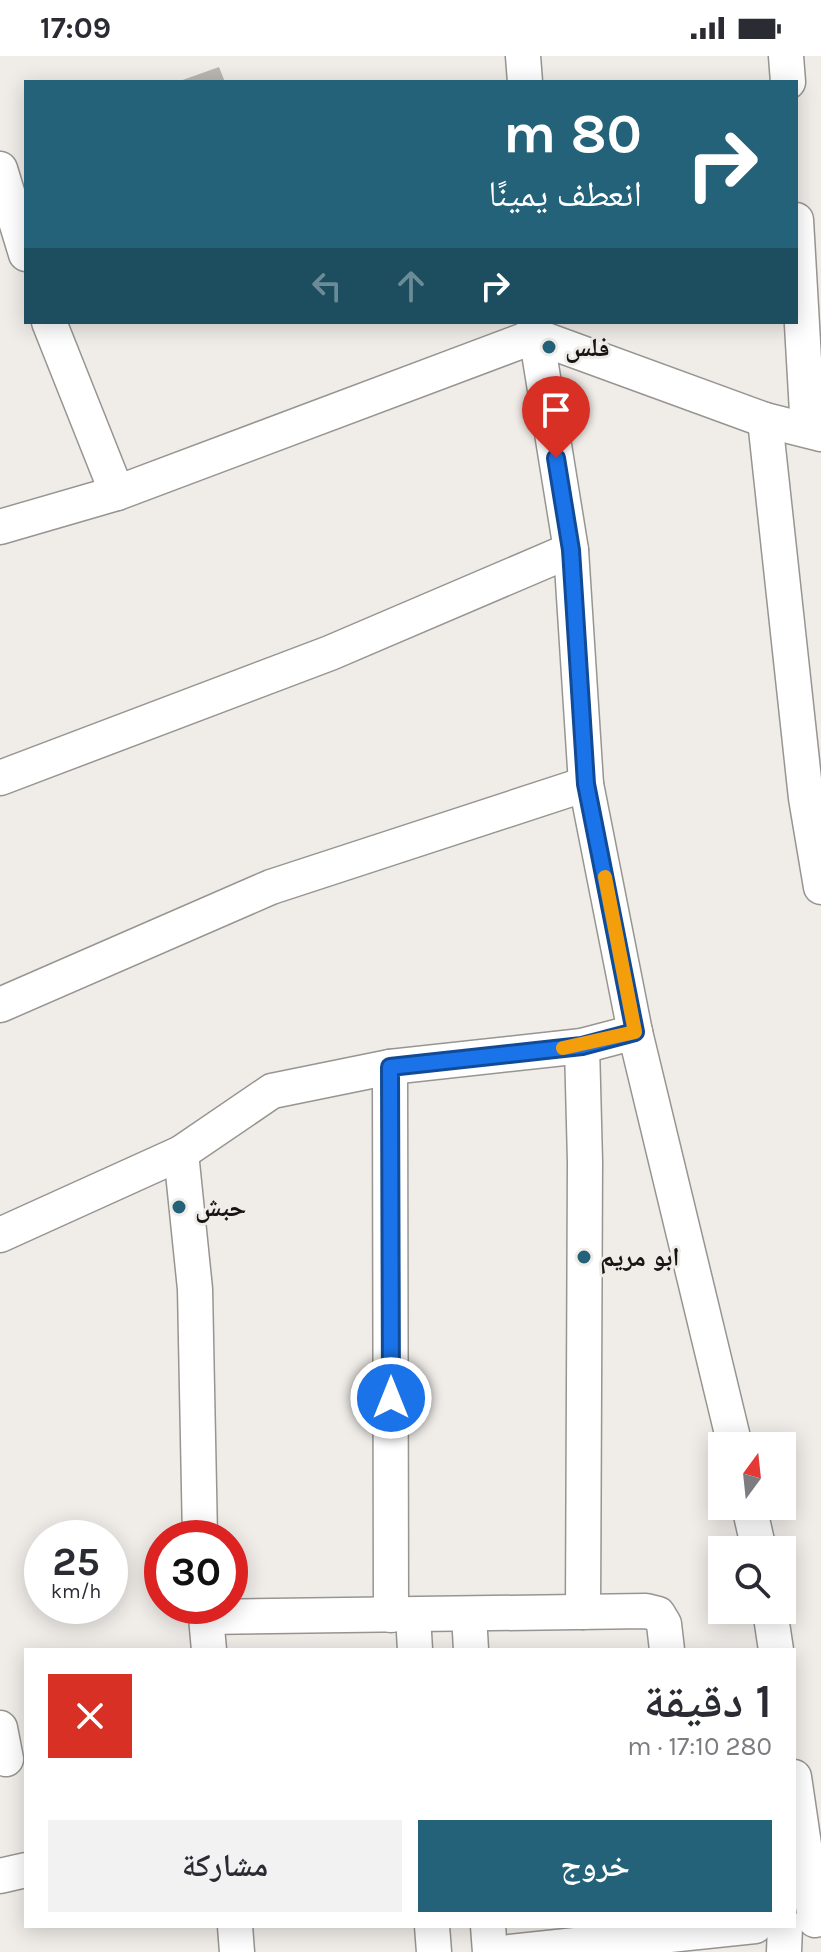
<!DOCTYPE html>
<html lang="ar">
<head>
<meta charset="utf-8">
<style>
  :root { --surface:#fff; --page:#f2f2f3; --text:#2b2b33; --muted:#7c7c81; --accent:#236278 }
  body { margin:0; font-family:Karla,"Noto Naskh Arabic",sans-serif; background:var(--page); color:var(--text); direction:rtl; height:100vh; display:flex; flex-direction:column; font-size:30px; white-space:nowrap }
  * { box-sizing:border-box; margin:0 }
  p { font-size:26px; color:var(--muted) }
  .icon { flex:none; width:44px; height:44px; fill:none; stroke:currentColor; stroke-width:2; stroke-linecap:round; stroke-linejoin:round }
  .map { position:relative; flex:1; overflow:hidden; direction:ltr }
  .sheet { position:absolute; left:24px; top:1592px; width:772px; height:280px; display:flex; flex-direction:column; background:var(--surface); border-radius:0px; box-shadow:0 4px 20px #0003; direction:rtl }
  .sheet>* { flex:none }
  .hud { position:absolute; left:24px; top:24px; width:774px; height:244px; border-radius:0px; box-shadow:0 4px 20px #0003; direction:rtl; background:#236278; color:#fff; overflow:hidden }
  .needle { width:52px; rotate:15deg }
  .controls { position:absolute; left:708px; top:1376px; display:grid; gap:16px }
  .controls a { display:grid; place-items:center; width:88px; height:88px; border-radius:0px; background:var(--surface); box-shadow:0 4px 20px #0003; font-size:40px }
  .speed { position:absolute; left:24px; top:1464px; display:flex; gap:16px; font-size:40px; font-weight:700; text-align:center }
  .speed>* { display:grid; place-content:center; width:104px; height:104px; border-radius:50%; background:var(--surface); box-shadow:0 4px 20px #0003; line-height:1 }
  .speed small { font-size:20px; font-weight:400 }
  .speed .limit { border:12px solid #d22; background:#fff; color:#111 }
  .pin { position:absolute; display:grid; place-items:center; width:68px; height:68px; color:#fff; margin:-82px -34px; border-radius:50% 50% 50% 0; rotate:-45deg; box-shadow:0 0 8px #0007 }
  .pin .icon { rotate:45deg }
  .me { position:absolute; width:88px; margin:-44px; rotate:0deg; stroke-linejoin:round; filter:drop-shadow(0 0 6px #0008) }
  .turn { display:flex; align-items:center; gap:28px; height:168px; padding:0 24px; font-size:36px }
  .turn .icon { width:104px; height:104px; stroke-width:2.5 }
  .turn b { display:block; font-size:56px; line-height:68px }
  .lanes { display:flex; align-items:center; height:76px; padding:0 24px; background:#0003; justify-content:center; gap:40px; direction:ltr }
  .lanes .off { opacity:.35 }
  .round { display:grid; place-items:center; flex:none; width:84px; height:84px; border-radius:0px; background:var(--page) }
  .overview { display:flex; align-items:center; justify-content:space-between; height:136px; padding:0 24px }
  h1 { font-size:48px; font-weight:600; line-height:60px }
  .button { display:flex; gap:16px; margin-top:auto; padding:16px 24px }
  .button a { flex:1; height:92px; border-radius:0px; background:var(--accent); color:#fff; font-size:32px; font-weight:600; line-height:92px; text-align:center }
  .button a+a { background:var(--page); color:var(--text) }
  .status { display:flex; justify-content:space-between; align-items:center; height:56px; padding:0 40px; background:var(--surface); direction:ltr }
  .status svg { height:22px; fill:currentColor }
  .map>svg:first-child { display:block }
  .building { fill:#b9b6b2 }
  .lines { fill:none; stroke-linecap:round; stroke-linejoin:round }
  .minor-casing { stroke:#979591; stroke-width:37 }
  .minor { stroke:#fff; stroke-width:34 }
  .route-casing { stroke:#114b97; stroke-width:20 }
  .route { stroke:#1a73e8; stroke-width:14 }
  .slow { stroke:#f59e0b; stroke-width:14 }
  .poi-dot { fill:#236278; stroke:#f0ede9; stroke-width:3 }
  .labels { text-anchor:middle; dominant-baseline:central; stroke-width:6; stroke-linejoin:round; paint-order:stroke }
  .poi-label { font-size:26px; font-weight:bold; fill:#171614; stroke:#f0ede9; text-anchor:start }
</style>
</head>
<body>
<div class="status"><b>17:09</b><svg viewBox="0 0 49 12"><path d="M0 12V9h3v3zM5 12V6h3v6zM10 12V3h3v9zM15 12V0h3v12zM26 1h20v11H26zM47 4h2v5h-2z"/></svg></div>
<div class="map">
<svg width="821" height="1896" viewBox="0 0 821 1896">
  <rect width="100%" height="100%" fill="#f0ede9"/>
  <path class="building" d="M219,11L225,26H177Z"/>
  <g class="lines">
    <defs>
      <g id="minor">
        <path d="M523,0L525,26"/>
        <path d="M786,0L788,26"/>
        <path d="M0,113L26,198"/>
        <path d="M796,164L808,374"/>
        <path d="M49,266L117,437"/>
        <path d="M534,266L571,494L586,728L635,976L735,1390"/>
        <path d="M765,364L806,742L821,831"/>
        <path d="M0,471L117,437L535,280L765,364L821,378"/>
        <path d="M0,722L330,597L571,494"/>
        <path d="M0,949L271,831L586,728"/>
        <path d="M582,990L585,1106L583,1556"/>
        <path d="M390,1011L391,1559"/>
        <path d="M181,1097L195,1233L200,1482"/>
        <path d="M0,1179L181,1097L272,1035L390,1011L582,990L635,976"/>
        <path d="M749,1450L759,1494"/>
        <path d="M205,1550L209,1594"/>
        <path d="M770,1554L776,1594"/>
        <path d="M469,1558L471,1594"/>
        <path d="M413,1559L415,1594"/>
        <path d="M206,1561L646,1555L658,1558L664,1568L667,1594"/>
        <path d="M0,1672L6,1703"/>
        <path d="M794,1721L815,1864"/>
        <path d="M0,1820L26,1814"/>
        <path d="M235,1870L237,1896"/>
        <path d="M432,1870L434,1896"/>
        <path d="M488,1870L490,1896"/>
        <path d="M510,1896L755,1870"/>
        <path d="M784,1896L785,1870"/>
      </g>
    </defs>
    <use href="#minor" class="minor-casing"/>
    <use href="#minor" class="minor"/>
  </g>
  <g class="lines">
    <defs>
      <path id="route" d="M391,1342L390,1011L582,990L635,976L586,728L571,494L556,402"/>
    </defs>
    <use href="#route" class="route-casing"/>
    <use href="#route" class="route"/>
    <path class="slow" d="M563,992L635,976L605,821"/>
  </g>
  <g class="poi-dot">
    <circle cx="549" cy="291" r="8"/>
    <circle cx="179" cy="1151" r="8"/>
    <circle cx="584" cy="1201" r="8"/>
  </g>
  <g class="labels">
    <g class="poi-label">
      <text x="565" y="291">فلس</text>
      <text x="195" y="1151">حبش</text>
      <text x="600" y="1201">ابو مريم</text>
    </g>
  </g>
</svg>
<div class="controls">
<a><svg class="needle" viewBox="-14 -14 28 28"><path d="M0-13l5 13h-10z" fill="#e53935"/><path d="M0 13l5-13h-10z" fill="#7c7c81"/></svg></a>
<a><svg class="icon" aria-label="search" viewBox="0 0 24 24"><circle cx="10" cy="10" r="6"/><path d="M15 15l6 6"/></svg></a>
</div>
<div class="speed"><div>25<small>km/h</small></div><div class="limit">30</div></div>
<div class="pin" style="left:556px;top:402px;background:#d93025"><svg class="icon" aria-label="arrive" viewBox="0 0 24 24"><path d="M6 21V4h12l-3 4 3 4H6"/></svg></div>
<svg class="me" style="left:391px;top:1342px" viewBox="-20 -20 40 40"><circle r="17" fill="#1a73e8" stroke="#fff" stroke-width="3"/><path d="M0-11L8 9 0 5-8 9z" fill="#fff"/></svg>
<div class="hud">
<div class="turn"><svg class="icon" aria-label="right" viewBox="0 0 24 24"><path d="M7 20v-9h11M14 6l5 5-5 5"/></svg><div><b>80 m</b>انعطف يمينًا</div></div>
<div class="lanes"><svg class="icon off" aria-label="left" viewBox="0 0 24 24"><path d="M17 20v-9H6M10 6l-5 5 5 5"/></svg><svg class="icon off" aria-label="ahead" viewBox="0 0 24 24"><path d="M12 20V5M6 11l6-6 6 6"/></svg><svg class="icon" aria-label="right" viewBox="0 0 24 24"><path d="M7 20v-9h11M14 6l5 5-5 5"/></svg></div>
</div>
<section class="sheet">
<div class="overview"><div><h1>1 دقيقة</h1><p>280 m · 17:10</p></div><a class="round" style="background:#d93025;color:#fff"><svg class="icon" aria-label="close" viewBox="0 0 24 24"><path d="M6 6l12 12M18 6L6 18"/></svg></a></div>
<div class="button"><a>خروج</a><a>مشاركة</a></div>
</section>
</div>
</body>
</html>
